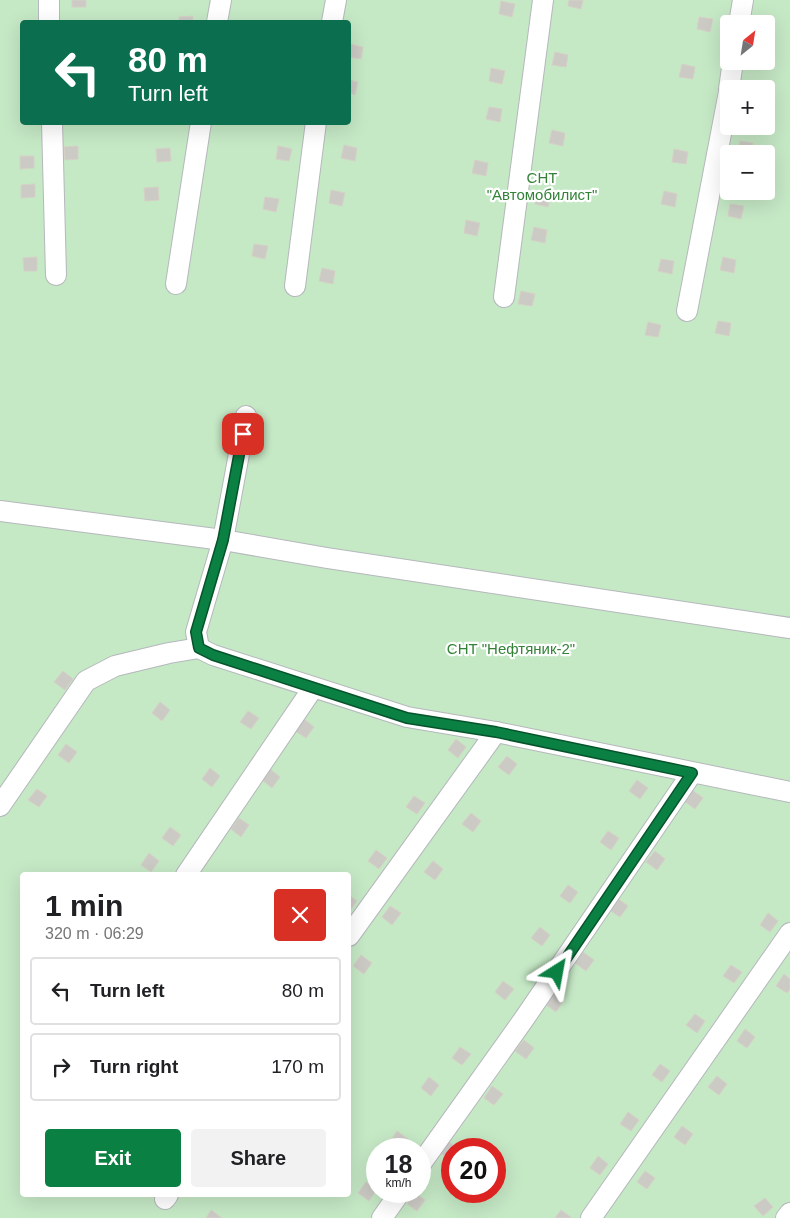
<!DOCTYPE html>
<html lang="en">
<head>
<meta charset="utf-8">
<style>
  :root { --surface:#fff; --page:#f2f2f2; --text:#202124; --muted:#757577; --line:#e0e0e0; --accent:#0b8043 }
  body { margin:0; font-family:Helvetica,sans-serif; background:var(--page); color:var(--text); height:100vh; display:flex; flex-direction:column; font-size:19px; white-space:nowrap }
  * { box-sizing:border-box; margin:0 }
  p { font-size:16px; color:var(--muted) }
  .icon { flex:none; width:28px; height:28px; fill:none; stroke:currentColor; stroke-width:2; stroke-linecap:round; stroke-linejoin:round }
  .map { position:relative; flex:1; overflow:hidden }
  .details { position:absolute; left:20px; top:872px; width:331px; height:325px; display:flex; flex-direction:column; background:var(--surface); border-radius:5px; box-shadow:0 5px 20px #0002 }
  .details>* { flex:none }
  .hud { position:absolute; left:20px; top:20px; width:331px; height:105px; border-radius:5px; box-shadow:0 5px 20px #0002; background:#0b6e4f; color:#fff; overflow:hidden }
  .needle { width:32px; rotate:30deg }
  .buttons { position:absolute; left:720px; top:15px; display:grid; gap:10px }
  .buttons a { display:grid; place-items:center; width:55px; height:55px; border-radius:5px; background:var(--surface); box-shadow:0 5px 20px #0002; font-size:25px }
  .speed { position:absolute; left:366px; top:1138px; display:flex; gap:10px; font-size:25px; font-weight:700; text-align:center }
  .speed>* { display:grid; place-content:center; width:65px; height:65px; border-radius:50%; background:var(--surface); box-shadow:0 5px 20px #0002; line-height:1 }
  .speed small { font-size:12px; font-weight:400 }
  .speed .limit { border:8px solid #d22; background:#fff; color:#111 }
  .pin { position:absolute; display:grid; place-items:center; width:42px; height:42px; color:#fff; margin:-21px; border-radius:10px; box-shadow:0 2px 8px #0006 }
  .me { position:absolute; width:55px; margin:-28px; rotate:34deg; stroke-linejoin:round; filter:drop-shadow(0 0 4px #0008) }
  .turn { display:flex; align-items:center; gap:18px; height:105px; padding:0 25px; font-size:22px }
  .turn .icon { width:65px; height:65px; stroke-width:2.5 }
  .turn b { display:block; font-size:35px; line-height:42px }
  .round { display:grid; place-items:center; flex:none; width:52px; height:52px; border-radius:5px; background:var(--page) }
  .overview { display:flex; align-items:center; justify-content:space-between; height:85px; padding:0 25px }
  h1 { font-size:30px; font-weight:700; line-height:38px }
  .action { display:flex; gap:10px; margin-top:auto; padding:10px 25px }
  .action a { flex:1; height:58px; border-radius:5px; background:var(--accent); color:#fff; font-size:20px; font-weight:700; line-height:58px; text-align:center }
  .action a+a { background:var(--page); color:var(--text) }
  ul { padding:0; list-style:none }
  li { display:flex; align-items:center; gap:15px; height:68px; margin:0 10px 8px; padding:0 15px; border:2px solid var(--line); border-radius:5px }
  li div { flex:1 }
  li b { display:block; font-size:19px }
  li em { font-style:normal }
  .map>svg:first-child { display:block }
  .green { fill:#c5e8c5; fill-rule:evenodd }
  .building { fill:#cccac5; stroke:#d6d1c6 }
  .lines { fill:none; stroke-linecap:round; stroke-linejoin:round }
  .minor-casing { stroke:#b5b8bc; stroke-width:22 }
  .minor { stroke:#fff; stroke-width:20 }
  .route-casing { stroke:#07532c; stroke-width:12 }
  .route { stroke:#0b8043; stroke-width:9 }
  .labels { text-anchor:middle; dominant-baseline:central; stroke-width:4.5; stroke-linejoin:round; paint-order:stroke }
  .park-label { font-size:15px; fill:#348238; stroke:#fff }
</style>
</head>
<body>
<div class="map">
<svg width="790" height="1218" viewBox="0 0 790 1218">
  <rect width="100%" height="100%" fill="#f1efe8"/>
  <path class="green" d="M0,0H790V1218H0ZM22,22H349V122H22ZM729,24H766V61H729ZM729,89H766V126H729ZM729,154H766V191H729ZM22,875H349V1195H22ZM378,1149H420V1191H378ZM452,1149H495V1191H452Z"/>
  <g class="building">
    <rect x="72" y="0" width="14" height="7"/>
    <path d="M569,0H583L581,9L568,6Z"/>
    <path d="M501,1L515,4L512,17L499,14Z"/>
    <path d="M193,16V22H179V17Z"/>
    <path d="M699,17L713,19L710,32L697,29Z"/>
    <path d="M350,44L363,47L361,59L349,57Z"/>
    <path d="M555,52L568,55L566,67L552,65Z"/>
    <path d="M682,64L695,67L693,79L679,77Z"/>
    <path d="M491,68L505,71L502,84L489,81Z"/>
    <path d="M349,80L358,82L355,95L349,93Z"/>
    <path d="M489,107L502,109L500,122L486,119Z"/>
    <path d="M552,130L565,133L563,146L549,143Z"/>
    <path d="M740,141L753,143L751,154H737Z"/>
    <path d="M344,145L357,148L355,161L341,158Z"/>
    <path d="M78,146V159L65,160L64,147Z"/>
    <path d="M278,146L292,149L289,161L276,159Z"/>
    <path d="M170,148L171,161L157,162L156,149Z"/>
    <path d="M674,149L688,152L686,164L672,162Z"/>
    <path d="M20,156H34V168L20,169Z"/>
    <path d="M475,160L488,163L486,176L472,173Z"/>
    <path d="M35,184V197L21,198V185Z"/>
    <path d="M158,187L159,200L145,201L144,188Z"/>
    <path d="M331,190L345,193L342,206L329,203Z"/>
    <path d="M537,191L551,194L548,207L535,204Z"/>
    <path d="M664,191L677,194L675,207L661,204Z"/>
    <path d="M265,197L279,199L276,212L263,209Z"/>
    <path d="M730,204L744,206L741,219L728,216Z"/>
    <path d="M466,220L480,223L477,236L464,233Z"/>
    <path d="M534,227L547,230L545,243L531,240Z"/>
    <path d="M254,244L268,246L265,259L252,256Z"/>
    <path d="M37,257V271H24L23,258Z"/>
    <path d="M723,257L736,260L734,273L720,270Z"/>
    <path d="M661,259L674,261L672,274L658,271Z"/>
    <path d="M322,268L335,271L333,284L319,281Z"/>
    <path d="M521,291L535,294L532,306L518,304Z"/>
    <path d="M718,321L731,323L729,336L715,333Z"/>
    <path d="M648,322L661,325L658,337L645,335Z"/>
    <path d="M63,671L73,679L65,690L54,682Z"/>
    <path d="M160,702L170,710L162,721L152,713Z"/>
    <path d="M248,711L259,718L251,729L240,722Z"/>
    <path d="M304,719L314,727L306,738L295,731Z"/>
    <path d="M456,739L466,747L458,758L448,750Z"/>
    <path d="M66,744L77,752L69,763L58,755Z"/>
    <path d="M507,756L517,764L509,775L498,767Z"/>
    <path d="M210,768L220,776L212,787L202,779Z"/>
    <path d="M270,769L280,777L272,788L262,780Z"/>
    <path d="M637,780L648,788L640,799L629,791Z"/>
    <path d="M37,789L47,796L39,807L28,800Z"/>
    <path d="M692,790L703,798L695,809L684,801Z"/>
    <path d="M414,796L425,803L417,814L406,807Z"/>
    <path d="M471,813L481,821L473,832L462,824Z"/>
    <path d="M239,818L249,825L241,837L231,829Z"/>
    <path d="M170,827L181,835L173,846L162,838Z"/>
    <path d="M608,831L619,838L611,850L600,842Z"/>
    <path d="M376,850L387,858L379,869L368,861Z"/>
    <path d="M655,851L665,859L657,870L646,862Z"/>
    <path d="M149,853L159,861L151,872L141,865Z"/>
    <path d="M433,861L443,869L435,880L424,872Z"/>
    <path d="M568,885L578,892L570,903L560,896Z"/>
    <path d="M349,895L357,901L349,912Z"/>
    <path d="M617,898L628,906L620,917L609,910Z"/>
    <path d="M390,906L401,913L392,925L382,917Z"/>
    <path d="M768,913L778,921L770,932L760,925Z"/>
    <path d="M540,927L550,935L542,946L531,938Z"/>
    <path d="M583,952L594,960L586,971L575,963Z"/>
    <path d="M361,955L372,963L364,974L353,966Z"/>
    <path d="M731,965L742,972L734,983L723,976Z"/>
    <path d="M784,974L790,979V989L787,993L776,986Z"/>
    <path d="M503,981L514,989L505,1000L495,992Z"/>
    <path d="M553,993L564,1000L556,1012L545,1004Z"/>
    <path d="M695,1014L705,1021L697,1033L686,1025Z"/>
    <path d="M745,1029L755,1037L747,1048L737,1041Z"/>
    <path d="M524,1040L534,1048L526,1059L515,1051Z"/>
    <path d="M460,1047L471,1054L462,1065L452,1058Z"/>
    <path d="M660,1064L670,1071L662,1082L652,1075Z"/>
    <path d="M717,1076L727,1084L719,1095L708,1087Z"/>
    <path d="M429,1077L439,1085L431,1096L421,1088Z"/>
    <path d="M492,1086L503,1094L494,1105L484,1098Z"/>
    <path d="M628,1112L639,1120L631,1131L620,1124Z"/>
    <path d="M682,1126L693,1134L685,1145L674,1137Z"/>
    <path d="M397,1131L408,1139L401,1149L389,1143Z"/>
    <path d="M448,1141L459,1149H452L451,1160L440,1153Z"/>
    <path d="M598,1156L608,1164L600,1175L590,1168Z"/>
    <path d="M645,1171L655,1178L647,1189L637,1182Z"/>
    <path d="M366,1182L377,1189L369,1201L358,1193Z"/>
    <path d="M414,1192L425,1200L417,1211L407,1204Z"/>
    <path d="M765,1198L773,1207L763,1216L754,1206Z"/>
    <path d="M211,1210L222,1218H206Z"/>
    <path d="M561,1210L572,1218H555Z"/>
  </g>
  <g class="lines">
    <defs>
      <g id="minor">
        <path d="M49,0V22"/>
        <path d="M217,22L221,0"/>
        <path d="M332,22L336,0"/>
        <path d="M739,24L743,0"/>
        <path d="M729,89L733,61"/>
        <path d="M52,122L56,275"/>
        <path d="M176,284L201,122"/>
        <path d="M295,286L316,122"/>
        <path d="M504,297L543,0"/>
        <path d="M687,311L729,92"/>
        <path d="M0,511L223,540L327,558L790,628"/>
        <path d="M199,648L196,632L223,540L246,416"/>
        <path d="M0,806L86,681L115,666L169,653L199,648L213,655L407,717L496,732L790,792"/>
        <path d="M186,875L313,688"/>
        <path d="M349,936L496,732"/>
        <path d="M420,1165L524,1019L692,773"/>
        <path d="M165,1199L168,1195"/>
        <path d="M382,1218L401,1191"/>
        <path d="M591,1218L790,933"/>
        <path d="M786,1218L790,1213"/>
      </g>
    </defs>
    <use href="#minor" class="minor-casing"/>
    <use href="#minor" class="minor"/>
  </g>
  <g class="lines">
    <defs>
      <path id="route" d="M243,434L223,540L196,632L199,648L213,655L407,718L496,732L692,773L557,972"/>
    </defs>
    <use href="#route" class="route-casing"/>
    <use href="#route" class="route"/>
  </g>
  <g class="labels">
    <g class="park-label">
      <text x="542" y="177">СНТ<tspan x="542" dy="17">"Автомобилист"</tspan></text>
      <text x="511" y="648">СНТ "Нефтяник-2"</text>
    </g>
  </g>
</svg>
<div class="buttons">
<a><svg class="needle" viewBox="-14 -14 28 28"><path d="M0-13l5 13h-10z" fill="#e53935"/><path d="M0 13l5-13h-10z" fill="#757577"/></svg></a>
<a>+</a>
<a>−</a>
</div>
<div class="speed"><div>18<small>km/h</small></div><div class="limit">20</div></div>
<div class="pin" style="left:243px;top:434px;background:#d93025"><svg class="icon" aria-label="arrive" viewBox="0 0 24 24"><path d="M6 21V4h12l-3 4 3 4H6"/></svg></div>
<svg class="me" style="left:557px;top:972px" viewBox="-20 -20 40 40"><path d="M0-17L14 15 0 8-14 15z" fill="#0b8043" stroke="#fff" stroke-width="4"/></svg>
<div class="hud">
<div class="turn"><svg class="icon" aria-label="left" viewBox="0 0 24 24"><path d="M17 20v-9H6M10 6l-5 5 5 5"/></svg><div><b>80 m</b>Turn left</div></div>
</div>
<section class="details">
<div class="overview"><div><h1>1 min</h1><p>320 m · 06:29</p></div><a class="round" style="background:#d93025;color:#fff"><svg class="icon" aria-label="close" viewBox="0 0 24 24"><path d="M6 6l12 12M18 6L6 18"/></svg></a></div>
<ul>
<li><svg class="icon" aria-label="left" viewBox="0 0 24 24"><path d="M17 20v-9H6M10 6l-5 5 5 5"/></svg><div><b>Turn left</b></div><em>80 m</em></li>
<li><svg class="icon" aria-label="right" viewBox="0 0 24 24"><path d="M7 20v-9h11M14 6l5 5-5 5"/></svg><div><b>Turn right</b></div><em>170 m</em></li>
</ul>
<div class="action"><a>Exit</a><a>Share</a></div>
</section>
</div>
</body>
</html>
